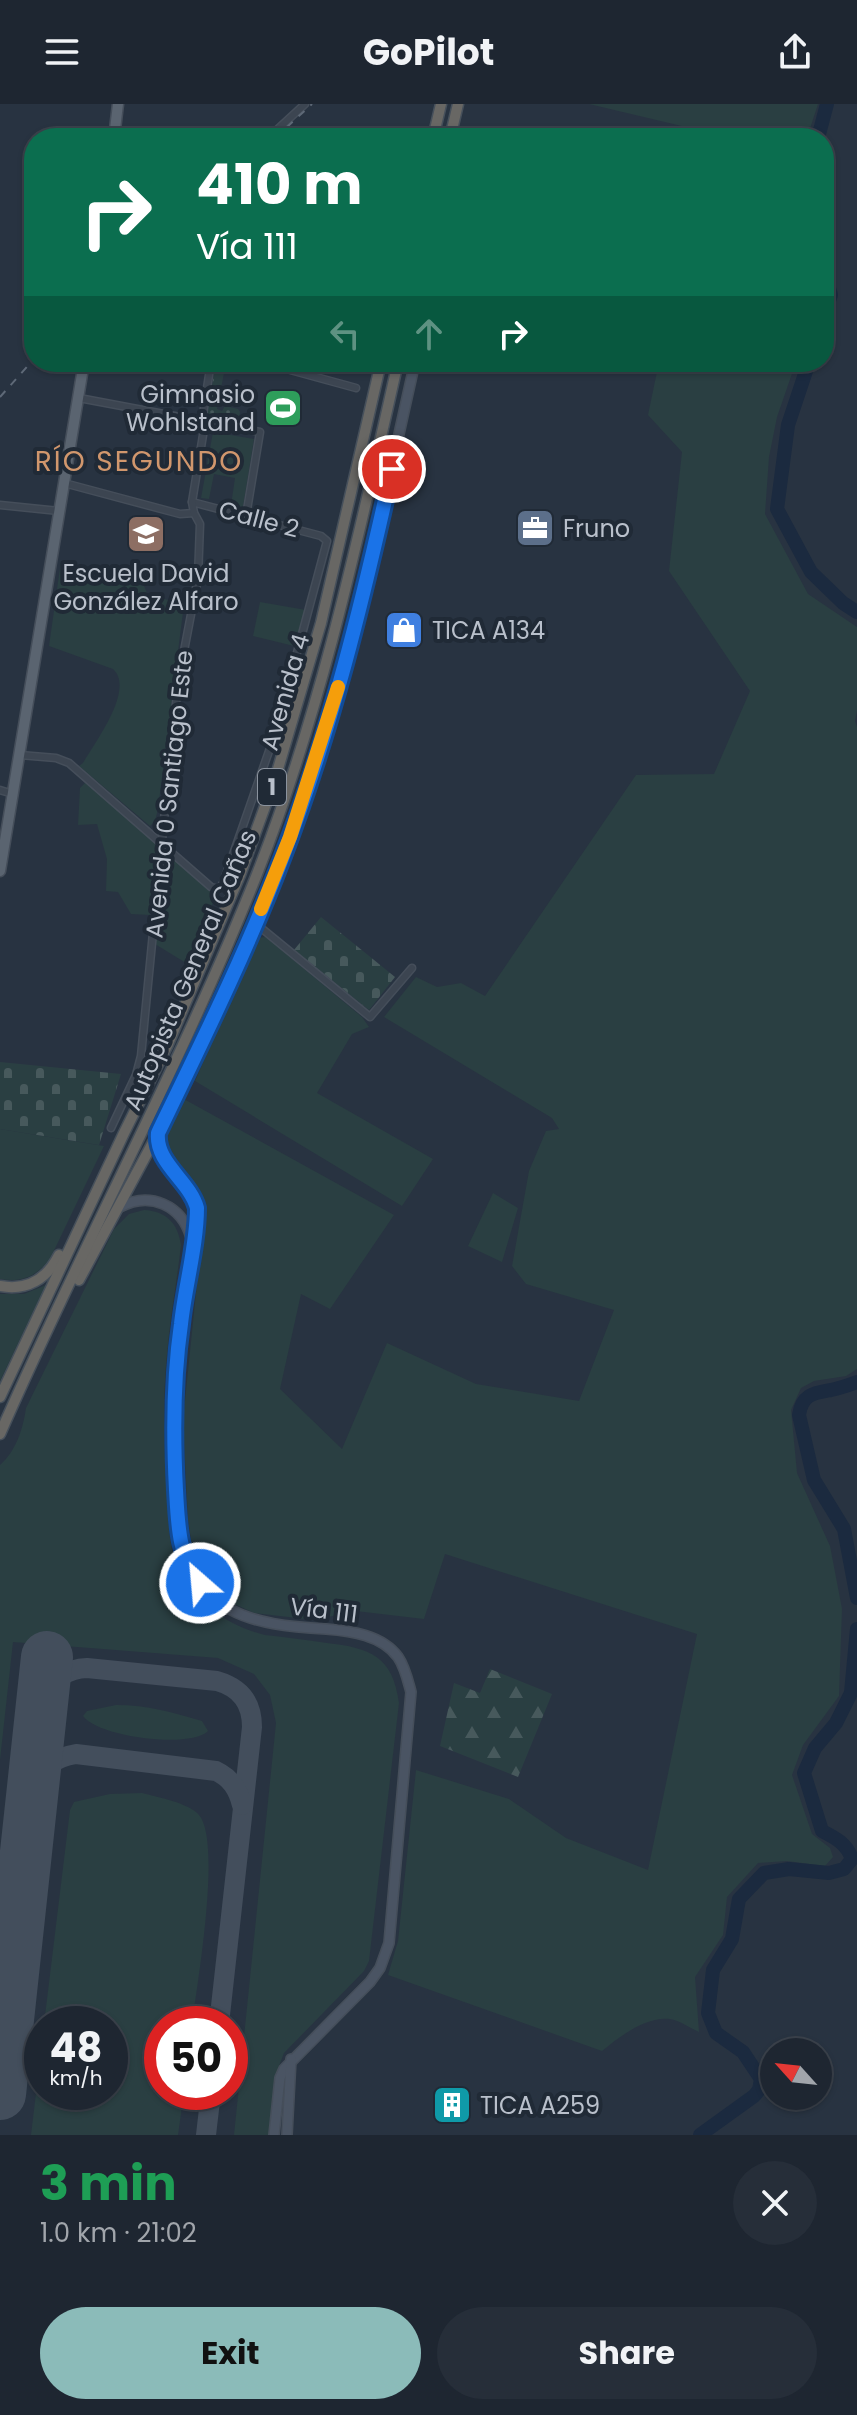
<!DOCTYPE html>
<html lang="en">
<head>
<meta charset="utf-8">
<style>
  :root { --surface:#1e2631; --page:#262e39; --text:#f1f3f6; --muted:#a1a5ab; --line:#3c434d; --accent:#8bbbb9 }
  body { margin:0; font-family:Poppins,sans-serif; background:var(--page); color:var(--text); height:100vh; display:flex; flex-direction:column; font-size:30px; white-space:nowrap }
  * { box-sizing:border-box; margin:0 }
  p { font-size:26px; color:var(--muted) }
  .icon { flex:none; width:44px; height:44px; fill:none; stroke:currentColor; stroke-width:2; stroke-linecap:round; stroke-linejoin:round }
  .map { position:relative; height:2031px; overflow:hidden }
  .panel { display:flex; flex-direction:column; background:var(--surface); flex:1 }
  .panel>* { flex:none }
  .guide { position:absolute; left:24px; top:24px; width:810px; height:244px; border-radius:32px; box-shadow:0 2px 6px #0004,0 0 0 2px var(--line); background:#0b6e4f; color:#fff; overflow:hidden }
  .needle { width:52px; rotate:297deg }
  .buttons { position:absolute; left:760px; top:1934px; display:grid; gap:16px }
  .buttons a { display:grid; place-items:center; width:72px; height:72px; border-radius:50%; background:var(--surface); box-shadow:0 2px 6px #0004,0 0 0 2px var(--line); font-size:40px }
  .speed { position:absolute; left:24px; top:1902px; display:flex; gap:16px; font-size:40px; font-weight:700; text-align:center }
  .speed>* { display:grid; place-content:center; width:104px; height:104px; border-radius:50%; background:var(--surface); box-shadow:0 2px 6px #0004,0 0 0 2px var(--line); line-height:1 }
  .speed small { font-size:20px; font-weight:400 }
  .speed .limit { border:12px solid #d22; background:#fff; color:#111 }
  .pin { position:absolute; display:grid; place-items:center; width:68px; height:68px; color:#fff; margin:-34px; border:4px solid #fff; border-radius:50%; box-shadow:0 2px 8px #0007 }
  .me { position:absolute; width:88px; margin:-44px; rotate:333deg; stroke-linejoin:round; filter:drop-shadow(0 0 6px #0008) }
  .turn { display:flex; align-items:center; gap:28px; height:168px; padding:0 40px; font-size:36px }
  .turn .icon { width:104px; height:104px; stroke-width:2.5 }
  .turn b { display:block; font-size:56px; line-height:68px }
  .lanes { display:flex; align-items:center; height:76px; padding:0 40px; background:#0003; justify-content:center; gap:40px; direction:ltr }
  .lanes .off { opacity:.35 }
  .round { display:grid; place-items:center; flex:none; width:84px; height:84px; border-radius:42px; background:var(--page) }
  .overview { display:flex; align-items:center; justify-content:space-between; height:136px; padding:0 40px }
  h1 { font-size:48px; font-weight:700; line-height:60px; color:#1e9e55 }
  .button { display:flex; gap:16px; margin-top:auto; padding:16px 40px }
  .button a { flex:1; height:92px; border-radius:48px; background:var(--accent); color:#111; font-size:32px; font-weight:700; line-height:92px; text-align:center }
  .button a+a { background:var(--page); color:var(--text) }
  header { display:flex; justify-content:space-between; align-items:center; height:104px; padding:0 40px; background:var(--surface); font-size:36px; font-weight:700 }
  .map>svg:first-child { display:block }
  .green { fill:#2a3f42 }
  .forest { fill:url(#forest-firs) }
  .cemetery { fill:url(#cemetery-stones) }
  .garden { fill:url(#garden-dots) }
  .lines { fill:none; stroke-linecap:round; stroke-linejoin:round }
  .river { stroke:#1b2a3f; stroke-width:14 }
  .taxiway { stroke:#434e5c; stroke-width:20 }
  .runway { stroke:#434e5c; stroke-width:52 }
  .minor-casing { stroke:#454e5a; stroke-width:9 }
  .secondary-casing { stroke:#454e5a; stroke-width:12 }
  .primary-casing { stroke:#454e5a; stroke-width:13 }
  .trunk-casing { stroke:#46505b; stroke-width:13 }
  .minor { stroke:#3c4551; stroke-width:6 }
  .secondary { stroke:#4a5463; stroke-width:9 }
  .primary { stroke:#5a6470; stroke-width:10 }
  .trunk { stroke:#686764; stroke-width:10 }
  .rail { stroke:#5e6977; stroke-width:2; stroke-dasharray:8 8; stroke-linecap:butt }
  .route-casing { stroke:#114b97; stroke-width:20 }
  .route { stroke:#1a73e8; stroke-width:14 }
  .slow { stroke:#f59e0b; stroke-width:14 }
  .labels { text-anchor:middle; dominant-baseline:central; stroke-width:8; stroke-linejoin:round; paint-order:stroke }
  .shield { fill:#202a36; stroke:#8b939e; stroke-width:2 }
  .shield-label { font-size:22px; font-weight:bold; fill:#b9c0cb }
  .poi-label { font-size:24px; fill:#b9c0cb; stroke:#202a36; text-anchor:start }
  .street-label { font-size:24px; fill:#b9c0cb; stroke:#202a36 }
  .quarter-label { font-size:28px; letter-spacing:2px; fill:#d1976d; stroke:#202a36 }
</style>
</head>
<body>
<header><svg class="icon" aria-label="menu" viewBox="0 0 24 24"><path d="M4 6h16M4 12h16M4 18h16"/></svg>GoPilot<svg class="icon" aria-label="share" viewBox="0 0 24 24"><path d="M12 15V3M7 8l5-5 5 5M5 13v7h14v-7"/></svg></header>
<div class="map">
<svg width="857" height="2031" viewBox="0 0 857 2031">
  <defs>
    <pattern id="forest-firs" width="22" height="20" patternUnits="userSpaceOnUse" patternTransform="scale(2)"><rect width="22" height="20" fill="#2a3f42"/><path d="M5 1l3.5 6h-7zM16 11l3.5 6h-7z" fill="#47595c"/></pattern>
    <pattern id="cemetery-stones" width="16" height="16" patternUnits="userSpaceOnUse" patternTransform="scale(2)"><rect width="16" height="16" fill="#2a3f42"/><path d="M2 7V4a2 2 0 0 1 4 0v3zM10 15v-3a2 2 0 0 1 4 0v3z" fill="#47595c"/></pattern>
    <pattern id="garden-dots" width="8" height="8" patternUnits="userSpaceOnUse" patternTransform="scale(2)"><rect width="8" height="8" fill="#2a3f42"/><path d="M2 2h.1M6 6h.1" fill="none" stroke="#47595c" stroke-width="1.8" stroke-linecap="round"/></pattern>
  </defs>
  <rect width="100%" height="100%" fill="#283341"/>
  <g class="green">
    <path d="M589,0H818L807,34H706L707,28Z"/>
    <path d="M659,258H796L777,313L769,353L765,410L808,490L857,523V607L855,617L857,623V1265L846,1272L814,1277L801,1284L791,1306L797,1369L830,1442L842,1505L839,1592L803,1641L792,1671L812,1730L830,1744L833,1753L825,1762L787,1757L758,1759L727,1793L723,1831L695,1873L699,1928C690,1924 679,1916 670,1915C646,1912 619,1933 602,1947L388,1871L398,1837L416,1666L509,1695L566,1734L648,1766L697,1530L445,1450L424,1515L356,1507L314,1516L254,1509L228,1497L206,1474L193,1448L188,1416L183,1316L205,1101L162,1032L182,994L394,1111L330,1205L301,1190L280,1285L342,1345L387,1239L476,1280L579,1297L614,1206L526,1180L512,1162L529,1067L546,1027L559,1025L552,1014L384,913L416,873L437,883L461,879L485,892L636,671L714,670L750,587L669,467L682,348L648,311Z"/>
    <path d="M213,328L254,335L243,403L231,401L235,374L214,370L209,395L201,394Z"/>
    <path d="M61,457L96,472L144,482L148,491L184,500L158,705L155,717L150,722L79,662L83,659C96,637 135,585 113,565L49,542Z"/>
    <path d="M260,498L306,506L294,542L253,532Z"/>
    <path d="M86,678L154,737L156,741L150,811L131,810L118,788L106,787L107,755L97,720L78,721L80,684Z"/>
    <path d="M165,744L217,790L186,859L155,840L162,745Z"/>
    <path d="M266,833L362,913L369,923L352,930L317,989L433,1055L402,1102L195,977L256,834Z"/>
    <path d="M0,1025L104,1042L50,1155C37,1172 21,1179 0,1175Z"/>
    <path d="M493,1089L518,1104L502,1158L468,1142Z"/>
    <path d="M144,1106C166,1107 178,1119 181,1141C177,1177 170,1214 167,1250C162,1300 164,1352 168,1402C169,1424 169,1447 180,1467C198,1501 229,1522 265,1531C286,1533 306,1536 327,1539C370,1544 393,1552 399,1599L369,1857L364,1867L284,1949L279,1962L271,2031H234L276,1619L270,1591L254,1570L218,1554L13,1538L0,1656V1361C16,1347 23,1325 26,1304L114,1125L129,1110Z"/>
    <path d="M46,1181L0,1277V1190H24Z"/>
    <path d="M116,1601C148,1601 171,1608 202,1617L208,1627C190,1645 98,1633 83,1612L87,1607Z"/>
    <path d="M142,1689C157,1693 189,1699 199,1711C222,1738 197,1881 192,1920H162V1988H184L178,2031H31L42,1939V1988H110V1920H44L70,1706L74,1698L110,1690Z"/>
  </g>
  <path class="forest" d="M490,1565L552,1590L518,1673L440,1642L454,1579L480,1589Z"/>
  <g class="cemetery">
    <path d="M321,813L395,873L369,906L294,846Z"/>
    <path d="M0,958L121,970L99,1041L0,1025Z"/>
  </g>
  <path class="garden" d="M216,258H226L217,305L222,307L225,302L238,305L240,308L238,319L207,312Z"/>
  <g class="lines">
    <g class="river">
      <path d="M818,34L827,0"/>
      <path d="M824,167L831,191L824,211"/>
      <path d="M809,258L788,321L777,405L811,468L843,499L857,508"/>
      <path d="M857,1278C849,1281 840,1284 831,1286C814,1289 802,1290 799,1311L814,1376L844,1425L857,1494"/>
      <path d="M700,2031L754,1992L759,1986L761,1975L743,1948L716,1929L708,1909L713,1866L732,1835L739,1795L764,1769L789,1765L829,1769L844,1765L852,1755C847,1740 836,1734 822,1727L804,1669L815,1644L836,1619L851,1589L857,1525"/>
    </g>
    <g class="taxiway">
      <path d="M43,1590C56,1574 66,1565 87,1564L217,1577C241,1584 252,1599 252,1623L219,1920"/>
      <path d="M33,1687C41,1664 52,1654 76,1650L216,1667C231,1674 238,1685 242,1701"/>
      <path d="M206,2031L211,1988"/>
    </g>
    <path class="runway" d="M0,1990L47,1553"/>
    <defs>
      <g id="minor">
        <path d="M268,34L305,0"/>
        <path d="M261,258L356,284"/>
        <path d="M79,294L260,328L246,412"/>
        <path d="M64,379L180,410L194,409"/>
        <path d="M0,401L59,407"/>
        <path d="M20,651L56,654L69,659L211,783L219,785L223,779L276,627L327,437L321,432L192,398"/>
        <path d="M0,686L13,690"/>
        <path d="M255,819L370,913L412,864"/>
        <path d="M111,1024L136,971L141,952L172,634L179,573L198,474L200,420L194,409L192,398L204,325L202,317L211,258"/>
      </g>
      <g id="secondary">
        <path d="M120,1103C150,1087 182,1101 191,1134"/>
        <path d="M274,2031L280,1974L284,1965L370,1878L380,1864L389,1839L411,1588C408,1577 405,1563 398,1553C382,1531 351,1527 326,1525C250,1521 196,1510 178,1426L173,1307L176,1259L197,1104C190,1077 155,1058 158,1029L247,839L297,713L357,519L415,258"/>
        <path d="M287,2031L291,1955"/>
      </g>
      <g id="primary">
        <path d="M114,34L118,0"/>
        <path d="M0,767L84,258"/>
      </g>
      <g id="trunk">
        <path d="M433,34L441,0"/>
        <path d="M450,34L458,0"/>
        <path d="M371,377L392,365"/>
        <path d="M79,1176L158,1029"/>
        <path d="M0,1182C27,1187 47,1175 59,1151"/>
        <path d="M0,1293L124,1029L168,940L240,771L275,675L321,519L381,258"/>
        <path d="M0,1330C82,1142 181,961 257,770C322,605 359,430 398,258"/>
      </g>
    </defs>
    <use href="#minor" class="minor-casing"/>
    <use href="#secondary" class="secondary-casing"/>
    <use href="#primary" class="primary-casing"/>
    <use href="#trunk" class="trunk-casing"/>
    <use href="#minor" class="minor"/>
    <use href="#secondary" class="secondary"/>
    <use href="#primary" class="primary"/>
    <use href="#trunk" class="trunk"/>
    <g class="rail">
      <path d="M275,34L312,0"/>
      <path d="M0,293L34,255"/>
    </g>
  </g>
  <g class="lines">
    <defs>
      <path id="route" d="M200,1479C178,1453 178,1419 176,1386C173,1330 173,1275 181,1220C185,1182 197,1141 197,1104C190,1077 155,1059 158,1029C202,938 247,847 283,752C331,627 363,496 392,365"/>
    </defs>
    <use href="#route" class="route-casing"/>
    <use href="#route" class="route"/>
    <path class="slow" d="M261,805L290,733L338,583"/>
  </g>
  <defs>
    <symbol id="stadium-square" viewBox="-11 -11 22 22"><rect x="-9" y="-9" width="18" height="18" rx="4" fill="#2e9e5b" stroke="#202a36"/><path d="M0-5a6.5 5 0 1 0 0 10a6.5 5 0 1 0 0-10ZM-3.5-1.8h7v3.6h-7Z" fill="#fff"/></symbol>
    <symbol id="office-square" viewBox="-11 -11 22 22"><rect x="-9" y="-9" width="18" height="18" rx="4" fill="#5c6f8a" stroke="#202a36"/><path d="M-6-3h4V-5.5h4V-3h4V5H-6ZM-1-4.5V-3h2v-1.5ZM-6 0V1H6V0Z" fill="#fff"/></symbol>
    <symbol id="school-square" viewBox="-11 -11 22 22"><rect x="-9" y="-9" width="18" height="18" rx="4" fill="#8d6e63" stroke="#202a36"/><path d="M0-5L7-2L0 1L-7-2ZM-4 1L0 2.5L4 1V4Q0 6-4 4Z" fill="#fff"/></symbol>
    <symbol id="shop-square" viewBox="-11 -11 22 22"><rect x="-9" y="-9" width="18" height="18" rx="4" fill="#3f7fe0" stroke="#202a36"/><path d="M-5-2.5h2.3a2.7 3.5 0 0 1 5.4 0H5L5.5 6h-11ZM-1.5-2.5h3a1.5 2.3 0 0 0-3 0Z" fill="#fff"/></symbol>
    <symbol id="building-square" viewBox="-11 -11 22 22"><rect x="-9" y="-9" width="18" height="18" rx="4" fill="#0f9aa8" stroke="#202a36"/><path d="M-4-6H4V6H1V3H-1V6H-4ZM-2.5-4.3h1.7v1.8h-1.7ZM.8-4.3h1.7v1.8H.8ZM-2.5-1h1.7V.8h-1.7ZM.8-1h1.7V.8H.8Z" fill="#fff"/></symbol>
  </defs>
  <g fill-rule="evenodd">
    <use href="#stadium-square" x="261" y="282" width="44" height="44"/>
    <use href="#office-square" x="513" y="402" width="44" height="44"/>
    <use href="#school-square" x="124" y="408" width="44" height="44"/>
    <use href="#shop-square" x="382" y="504" width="44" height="44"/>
    <use href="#building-square" x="430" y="1979" width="44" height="44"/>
  </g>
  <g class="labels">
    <rect class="shield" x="258" y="665" width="28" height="36" rx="6"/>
    <g class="shield-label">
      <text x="272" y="683">1</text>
    </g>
    <g class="poi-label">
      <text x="255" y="290" text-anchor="end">Gimnasio<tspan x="255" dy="28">Wohlstand</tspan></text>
      <text x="563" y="424">Fruno</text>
      <text x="146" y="469" text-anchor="middle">Escuela David<tspan x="146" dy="28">González Alfaro</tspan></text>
      <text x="432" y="526">TICA A134</text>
      <text x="480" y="2001">TICA A259</text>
    </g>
    <g class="street-label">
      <text transform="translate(259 415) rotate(15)">Calle 2</text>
      <text transform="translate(285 588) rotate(-74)">Avenida 4</text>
      <text transform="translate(169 690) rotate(-84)">Avenida 0 Santiago Este</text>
      <text transform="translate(190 866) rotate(-67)">Autopista General Cañas</text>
      <text transform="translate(324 1506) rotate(7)">Vía 111</text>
    </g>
    <g class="quarter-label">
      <text x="139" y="357">RÍO SEGUNDO</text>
    </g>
  </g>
</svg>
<div class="buttons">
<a><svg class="needle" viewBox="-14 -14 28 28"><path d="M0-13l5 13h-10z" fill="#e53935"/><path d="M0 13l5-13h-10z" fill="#a1a5ab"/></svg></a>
</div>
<div class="speed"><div>48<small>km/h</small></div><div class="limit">50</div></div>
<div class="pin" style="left:392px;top:365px;background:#d93025"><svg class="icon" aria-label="arrive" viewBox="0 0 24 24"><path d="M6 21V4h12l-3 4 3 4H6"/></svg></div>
<svg class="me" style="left:200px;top:1479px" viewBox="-20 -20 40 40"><circle r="17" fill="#1a73e8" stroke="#fff" stroke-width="3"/><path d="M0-11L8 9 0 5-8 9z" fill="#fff"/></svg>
<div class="guide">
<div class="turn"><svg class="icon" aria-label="right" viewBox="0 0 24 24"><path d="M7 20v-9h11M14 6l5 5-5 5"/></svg><div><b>410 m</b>Vía 111</div></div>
<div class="lanes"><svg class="icon off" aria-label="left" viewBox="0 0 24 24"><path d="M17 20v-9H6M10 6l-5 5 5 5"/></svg><svg class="icon off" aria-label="ahead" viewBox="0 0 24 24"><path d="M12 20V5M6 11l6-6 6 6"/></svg><svg class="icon" aria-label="right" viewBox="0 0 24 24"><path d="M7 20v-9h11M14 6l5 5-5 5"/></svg></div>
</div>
</div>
<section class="panel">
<div class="overview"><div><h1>3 min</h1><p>1.0 km · 21:02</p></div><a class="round"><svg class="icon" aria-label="close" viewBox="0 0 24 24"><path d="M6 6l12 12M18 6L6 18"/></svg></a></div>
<div class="button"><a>Exit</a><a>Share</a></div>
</section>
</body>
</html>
